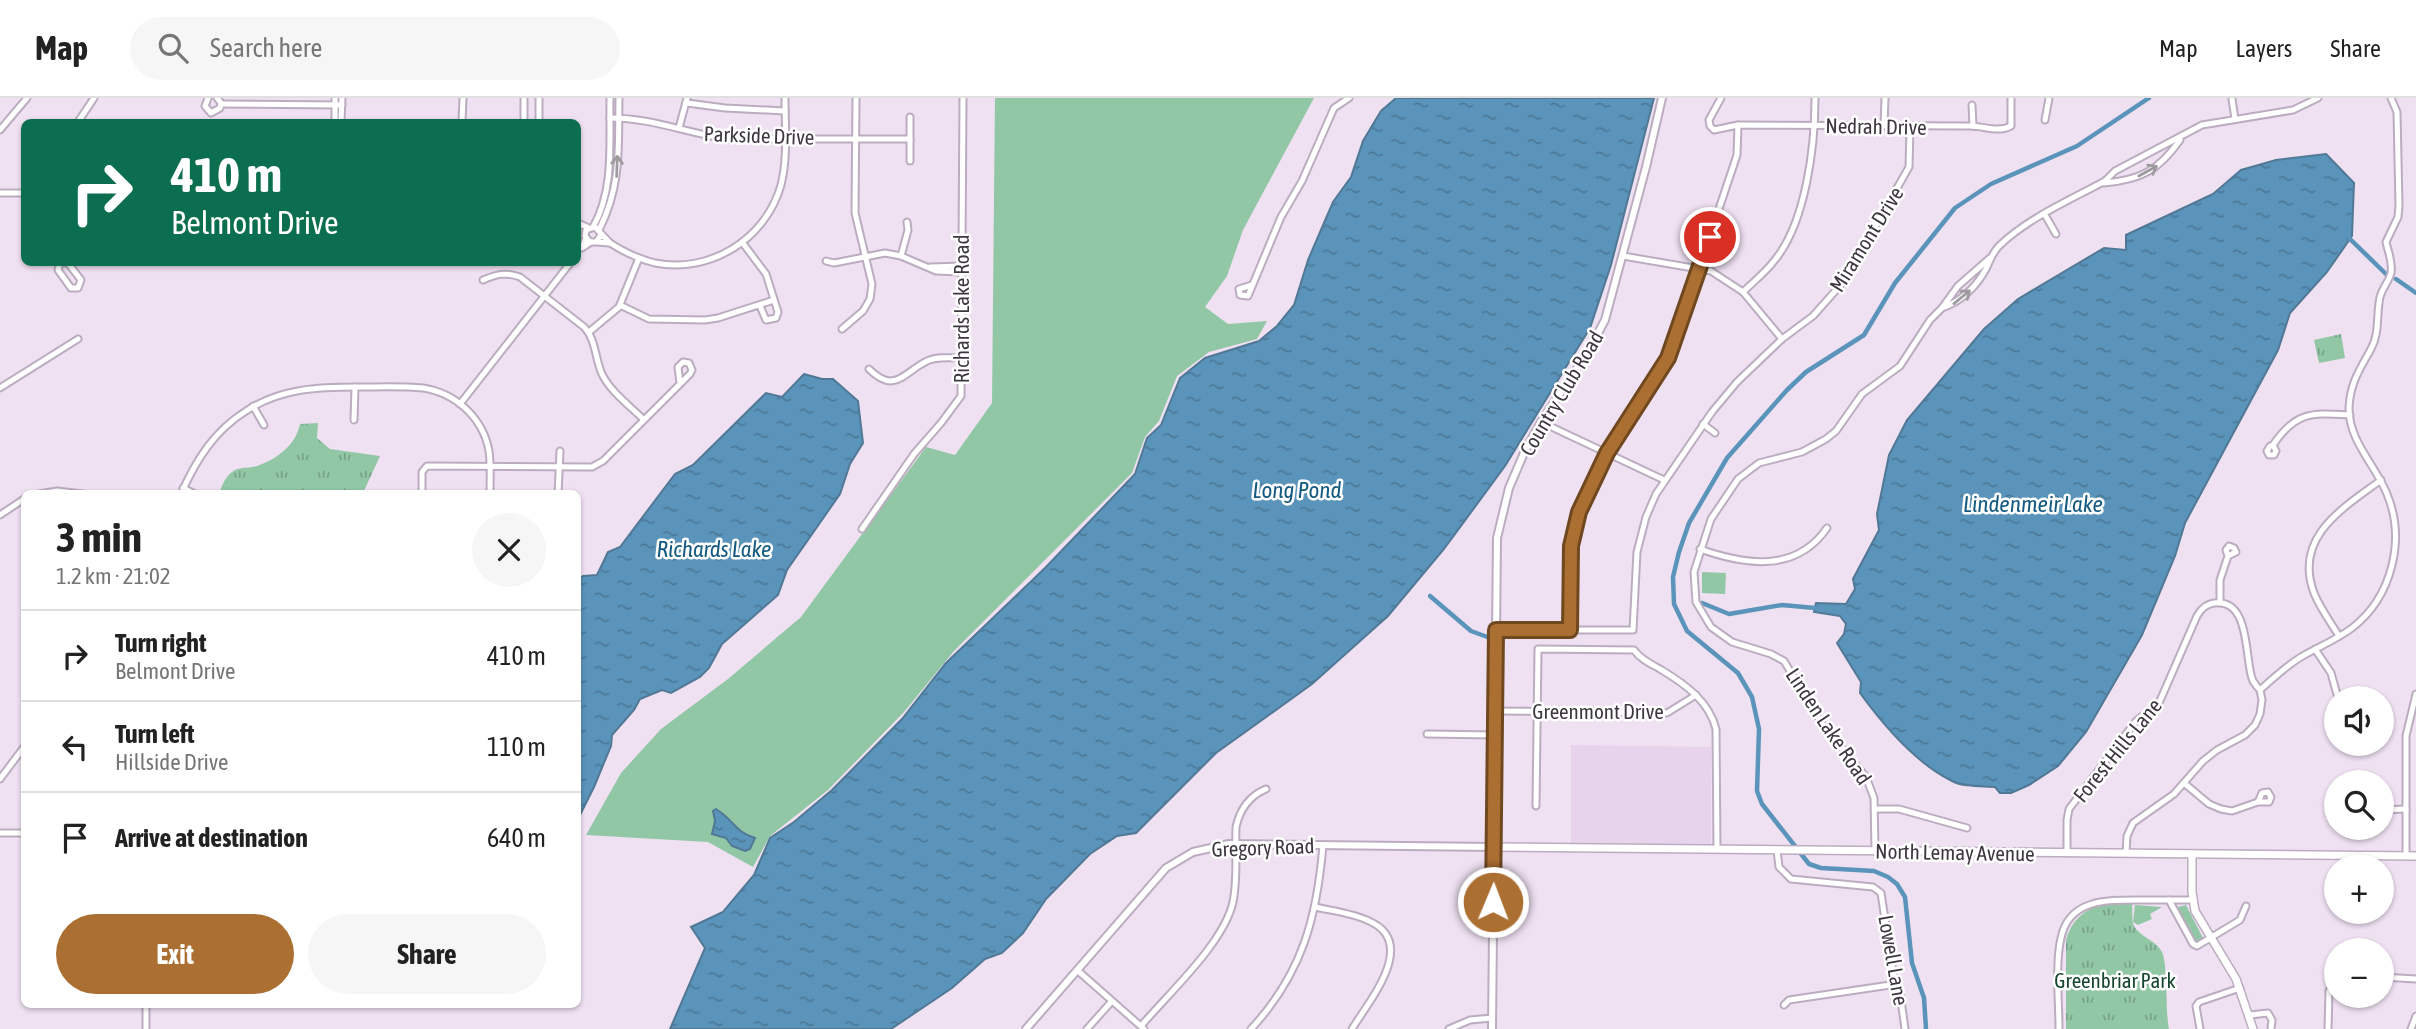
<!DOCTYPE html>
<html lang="en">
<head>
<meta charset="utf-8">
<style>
  :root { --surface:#fff; --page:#f6f6f6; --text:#222; --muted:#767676; --line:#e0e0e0; --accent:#ac6f32 }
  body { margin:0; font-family:"Asap Condensed",sans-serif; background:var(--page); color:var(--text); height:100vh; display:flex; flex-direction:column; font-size:26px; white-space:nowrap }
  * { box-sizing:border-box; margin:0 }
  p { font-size:23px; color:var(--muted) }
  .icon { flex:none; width:38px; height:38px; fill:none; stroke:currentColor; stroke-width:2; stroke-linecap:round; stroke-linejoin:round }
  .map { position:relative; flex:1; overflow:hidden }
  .sheet { position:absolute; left:21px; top:392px; width:560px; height:518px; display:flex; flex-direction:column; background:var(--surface); border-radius:10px; box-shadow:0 2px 5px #0004 }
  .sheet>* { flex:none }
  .hud { position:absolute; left:21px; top:21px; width:560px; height:147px; border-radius:10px; box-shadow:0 2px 5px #0004; background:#0b6e4f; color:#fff; overflow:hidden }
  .controls { position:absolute; left:2324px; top:588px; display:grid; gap:14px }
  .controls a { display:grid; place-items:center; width:70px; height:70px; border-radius:50%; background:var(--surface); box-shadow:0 2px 5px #0004; font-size:35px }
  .pin { position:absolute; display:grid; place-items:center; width:60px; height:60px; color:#fff; margin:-30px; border:4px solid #fff; border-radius:50%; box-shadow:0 2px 7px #0007 }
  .me { position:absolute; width:77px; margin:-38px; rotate:1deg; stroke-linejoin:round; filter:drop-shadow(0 0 5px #0008) }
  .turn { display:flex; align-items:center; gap:24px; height:147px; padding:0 35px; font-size:32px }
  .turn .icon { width:91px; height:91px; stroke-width:2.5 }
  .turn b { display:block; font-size:49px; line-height:60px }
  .round { display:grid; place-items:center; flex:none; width:74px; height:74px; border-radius:37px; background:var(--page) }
  .headline { display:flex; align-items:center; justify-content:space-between; height:119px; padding:0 35px }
  h1 { font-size:42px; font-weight:700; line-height:52px }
  .button { display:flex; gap:14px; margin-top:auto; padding:14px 35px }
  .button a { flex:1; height:80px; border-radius:42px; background:var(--accent); color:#fff; font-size:28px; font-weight:700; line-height:80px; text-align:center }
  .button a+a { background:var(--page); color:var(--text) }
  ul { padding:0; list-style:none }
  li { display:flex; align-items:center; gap:21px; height:91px; padding:0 35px; border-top:2px solid var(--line) }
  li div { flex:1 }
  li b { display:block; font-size:26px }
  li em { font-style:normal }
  header { display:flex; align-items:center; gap:42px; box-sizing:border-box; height:98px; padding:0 35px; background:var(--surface); border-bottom:2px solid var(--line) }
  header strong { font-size:33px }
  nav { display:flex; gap:38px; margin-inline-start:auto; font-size:24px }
  .search { width:490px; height:63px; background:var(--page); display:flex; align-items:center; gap:18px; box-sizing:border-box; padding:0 24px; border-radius:38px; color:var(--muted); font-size:26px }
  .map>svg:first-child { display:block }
  .built { fill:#e7d3ec }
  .grass { fill:#92c7a6 }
  .forest { fill:url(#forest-firs) }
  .park { fill:url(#park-tufts) }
  .water { fill:url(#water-ripples); stroke:#517895; stroke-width:2 }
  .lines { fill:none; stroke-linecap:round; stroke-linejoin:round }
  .canal { stroke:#5a94ba; stroke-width:4.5 }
  .minor-casing { stroke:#bbadbf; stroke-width:9 }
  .tertiary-casing { stroke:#bbadbf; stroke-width:10 }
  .secondary-casing { stroke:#bbadbf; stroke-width:10 }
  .minor { stroke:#fff; stroke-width:5 }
  .tertiary { stroke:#fff; stroke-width:6 }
  .secondary { stroke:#fff; stroke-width:7 }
  .oneway { stroke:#9e9b9f }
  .route-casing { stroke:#704820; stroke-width:18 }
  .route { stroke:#ac6f32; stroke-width:12 }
  .labels { text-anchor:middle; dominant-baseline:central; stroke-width:5; stroke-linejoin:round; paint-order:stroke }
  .street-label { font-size:21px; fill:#3d373f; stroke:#fff }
  .park-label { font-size:21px; fill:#16462d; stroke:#fff }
  .water-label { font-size:23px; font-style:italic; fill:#135980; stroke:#fff }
</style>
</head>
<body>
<header>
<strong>Map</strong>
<div class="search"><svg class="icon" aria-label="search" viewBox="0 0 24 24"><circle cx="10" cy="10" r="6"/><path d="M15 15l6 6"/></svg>Search here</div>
<nav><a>Map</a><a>Layers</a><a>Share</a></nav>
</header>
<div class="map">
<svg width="2416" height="931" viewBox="0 0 2416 931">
  <defs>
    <pattern id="forest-firs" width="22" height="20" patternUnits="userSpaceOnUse" patternTransform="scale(1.75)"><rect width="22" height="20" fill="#92c7a6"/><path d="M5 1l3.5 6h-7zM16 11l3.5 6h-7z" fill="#78a289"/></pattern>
    <pattern id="park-tufts" width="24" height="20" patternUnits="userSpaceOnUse" patternTransform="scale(1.75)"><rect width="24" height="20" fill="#92c7a6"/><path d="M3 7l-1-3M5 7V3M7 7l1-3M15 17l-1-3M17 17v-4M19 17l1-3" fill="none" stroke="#78a289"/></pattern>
    <pattern id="water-ripples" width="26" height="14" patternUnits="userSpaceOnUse" patternTransform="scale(1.75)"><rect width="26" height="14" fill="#5a94ba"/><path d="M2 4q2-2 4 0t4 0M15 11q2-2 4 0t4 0" fill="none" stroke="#4c7a99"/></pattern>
  </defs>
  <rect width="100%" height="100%" fill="#efe0f2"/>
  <path class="built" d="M1571,647L1711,649V749L1571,746Z"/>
  <g class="grass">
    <path d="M995,0H1314L1243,132L1227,178L1205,209L1228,226L1267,223L1257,241L1209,254L1177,278L1159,323L1145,339L1132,375L954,553L904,614L828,692L770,738L753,769L708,744L586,737L621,675L661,631L728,581L801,519L926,349L955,357L992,305Z"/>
    <path d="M1702,474L1726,475L1725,496L1702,495Z"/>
    <path d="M2186,807L2203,840L2197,845L2177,812L2178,809Z"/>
  </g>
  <path class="forest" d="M2135,807L2162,809L2150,816L2152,821L2138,827L2133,824Z"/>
  <g class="park">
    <path d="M2341,236L2345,260L2319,265L2314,242Z"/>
    <path d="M318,325L317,340L330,351L380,358L363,395L219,396C222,387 226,377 235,372C241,369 250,370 257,368C277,361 296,347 300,326Z"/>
    <path d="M2104,806H2132C2133,812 2131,822 2134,828C2140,839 2156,842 2162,854C2168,867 2165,912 2169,931H2066V842C2071,823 2084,811 2104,806Z"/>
  </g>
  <g class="water">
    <path d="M1396,0H1654L1611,167L1590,230L1505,368L1444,451L1388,518L1312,586L1216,655L1136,735L1117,738L1090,756L1046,801L1023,835L1002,855L985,861L952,890L891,931H670L705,850L691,829L723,814L754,777L770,740L794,724L832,692L902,621L946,565L1046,469L1135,376L1147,340L1161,327L1180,280L1205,260L1259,243L1277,228L1294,207L1308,162L1333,104L1351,79L1363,43L1381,13Z"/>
    <path d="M2326,56L2354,85L2352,138L2327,174L2290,215L2278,252L2185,425L2175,458L2142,537L2086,634L2058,668L2029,687L2011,695H2000L1995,689C1982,688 1963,689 1952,683C1915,665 1884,628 1860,595L1861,584L1837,545L1844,536L1846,526L1840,518L1814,514L1816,505L1846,506L1855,491L1853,481L1879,432L1877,416L1889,357L1907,322L1984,231L2018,201L2104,150L2126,152V137L2213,96L2241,72L2276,62Z"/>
    <path d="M804,276L822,281H833L858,303L863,345L850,366L840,396L787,472L778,497L722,546L709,570L700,579L671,595L662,592L640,601L634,612L612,637L611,648L594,689L578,721V482L583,478L597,477L608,454L620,449L675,376L693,367L766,295L782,299Z"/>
    <path d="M716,711C734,722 735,734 755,740L750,751L745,753L732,748L726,740L712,736L715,723L713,713Z"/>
  </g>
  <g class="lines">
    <g class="canal">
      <path d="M2350,141L2386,176"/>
      <path d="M2396,181L2416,195"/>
      <path d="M1430,498L1471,533L1490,540"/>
      <path d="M1702,505L1729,516L1782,507L1815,510"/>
      <path d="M1926,931L1924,900L1912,865L1905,799L1897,786L1888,779L1874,773L1821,770L1809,766L1762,706L1757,693L1759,631L1752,599L1738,575L1687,533L1674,506L1673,479L1679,454L1689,425L1727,360L1787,292L1806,274L1864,237L1895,185L1955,110L1991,86L2077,48L2149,0"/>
    </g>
    <defs>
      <g id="minor">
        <path d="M208,0L205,8L211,15L220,10L221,5L217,0"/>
        <path d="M1721,0L1709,22L1710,28L1714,32L1738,27C1816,28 1893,28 1970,28C1984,28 1998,35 2011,28V0"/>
        <path d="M2232,1L2235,21"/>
        <path d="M687,5L725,10L785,13"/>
        <path d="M221,6L342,7"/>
        <path d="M1972,7L1973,28"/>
        <path d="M610,20C654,20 685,35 728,41H910"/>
        <path d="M2045,22L2049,0"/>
        <path d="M78,24L94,0"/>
        <path d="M335,24V0"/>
        <path d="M341,24L342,0"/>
        <path d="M462,24L463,0"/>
        <path d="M524,24V0"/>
        <path d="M539,24V0"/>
        <path d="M1884,28L1885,0"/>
        <path d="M679,30L687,0"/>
        <path d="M0,32L27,0"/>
        <path d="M910,63V19"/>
        <path d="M2104,85C2141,82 2159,72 2180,42"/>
        <path d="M0,95H24"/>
        <path d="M2045,117L2056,136"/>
        <path d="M578,125L589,130"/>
        <path d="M593,129C615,91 609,42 610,0"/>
        <path d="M599,132C622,87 618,49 619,0"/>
        <path d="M586,140L582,150L591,144"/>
        <path d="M596,144L610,145L595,129L586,132L585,138L590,144H596L601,137"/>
        <path d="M742,144L766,176L778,214L776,220L766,222L760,208"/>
        <path d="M610,145C624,154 639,161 655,165C710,176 766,141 781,87C788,59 785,28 785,0"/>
        <path d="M901,158L908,132L907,124"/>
        <path d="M1623,158L1711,173L1743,194L1782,241"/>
        <path d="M1990,160L1958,188L1942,210C1962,203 1976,189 1986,171C1990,163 1992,155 1999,148C2028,120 2070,102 2105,83L2115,73L2202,27L2293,12L2318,0"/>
        <path d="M826,163L834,165L885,155L901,158L936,173L961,174"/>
        <path d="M60,164L58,172L71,190H78L81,182L68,165H60"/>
        <path d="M930,169L962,168"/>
        <path d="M483,182C497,176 505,174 520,179L584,229C596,241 595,261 602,276C610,293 630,308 643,321"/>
        <path d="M1252,187L1239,191L1240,197L1248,198L1281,119L1302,83L1334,10L1349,0"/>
        <path d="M1743,194C1753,184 1765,175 1774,163C1806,125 1815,48 1815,0"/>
        <path d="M620,207L649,221L705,222L718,220L774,202"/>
        <path d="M842,231L863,213L870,201L872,186L855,115L856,0"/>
        <path d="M589,234L619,209L639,160"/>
        <path d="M869,271C895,297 904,274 927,263C937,258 950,260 961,260"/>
        <path d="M0,290L78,241"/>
        <path d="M460,306L571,164"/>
        <path d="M253,308L264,327"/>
        <path d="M354,322L355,289"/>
        <path d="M1541,324L1664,382"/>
        <path d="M1703,326L1715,335"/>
        <path d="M2273,347L2276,353L2274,357H2269L2267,353L2270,348L2273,347C2296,313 2312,315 2350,317"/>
        <path d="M183,390L195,396"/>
        <path d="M39,396L57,393L83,396"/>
        <path d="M181,396C196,362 214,333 246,313C281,290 319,289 359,289C380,289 402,288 423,290C456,295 483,320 489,353C491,367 490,381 490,396"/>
        <path d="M422,396V374L427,368L592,369L603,363L690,276L692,272L689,265L683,264L678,269L680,285"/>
        <path d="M558,396L560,353"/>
        <path d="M0,417L24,401"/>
        <path d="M862,431L914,356L941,325L961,298L963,0"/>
        <path d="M1700,451C1745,467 1796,475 1827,430"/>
        <path d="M2220,505V482L2228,458L2226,452L2229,448L2234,450L2236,454L2228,458"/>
        <path d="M1496,532H1633L1637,454L1646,419L1656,396L1712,314L1737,284L1782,241L1813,218L1845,182L1909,69L1910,30"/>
        <path d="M1570,532C1570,497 1566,459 1576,425C1593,359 1645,309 1673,248L1737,57L1738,27"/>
        <path d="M2339,538C2331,525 2320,510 2314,495C2293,439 2343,410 2381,382"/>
        <path d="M2315,551L2331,575L2338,600"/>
        <path d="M1495,613L1667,615L1696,597"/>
        <path d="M2336,625L2332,633L2336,635"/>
        <path d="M1427,636L1495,637"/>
        <path d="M0,681L24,649"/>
        <path d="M2184,685L2209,706L2221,711L2232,713L2258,704H2269L2271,699L2268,694L2262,695L2258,704"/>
        <path d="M1536,708L1538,551L1634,552C1640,561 1651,566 1660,571C1685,586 1709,603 1716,631L1717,751"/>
        <path d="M1875,711H1899L1967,730"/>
        <path d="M2382,712L2406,711"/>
        <path d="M0,735H24"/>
        <path d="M1777,752L1779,769L1791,781L1873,789L1881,795L1893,874L1900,895L1905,931"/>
        <path d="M1875,753L1874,700L1866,679L1820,623L1784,563L1771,556L1732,544L1711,529L1696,504L1694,474L1711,421L1738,381L1759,365L1802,354L1826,341L1836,333L1862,296L1900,268L1930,222L1942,210"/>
        <path d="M2067,755V722L2069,711L2136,623L2159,605L2197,518C2201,511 2206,506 2214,505C2252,500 2244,564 2253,583C2255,586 2257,589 2260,592"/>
        <path d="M2126,755L2127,738L2133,725L2174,696L2203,663L2217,652L2245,637L2255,627L2260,616L2262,602L2260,592C2273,580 2286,568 2301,559C2318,549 2336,542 2352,530C2392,499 2406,442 2387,396C2375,366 2349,344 2349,310C2350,285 2360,271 2371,251C2380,235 2376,217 2380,199C2382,191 2389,183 2391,175C2393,164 2388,154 2386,144L2398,119L2399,108L2397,14L2391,0"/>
        <path d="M2406,758V638L2416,596"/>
        <path d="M2169,802L2193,846L2197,848L2240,822L2246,808"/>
        <path d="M1315,809C1333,813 1353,815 1369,823C1419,845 1369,903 1352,931"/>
        <path d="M1077,872L1144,931"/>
        <path d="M2382,879L2416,881"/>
        <path d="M1784,907L1789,902L1897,886"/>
        <path d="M2250,917L2268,915L2272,922L2271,931"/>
        <path d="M1141,928C1169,895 1224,845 1233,804C1238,780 1235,753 1236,729C1240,711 1249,698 1266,691"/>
        <path d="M146,931V906"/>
        <path d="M1087,931L1112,903"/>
        <path d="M1251,931C1302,876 1317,820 1323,747"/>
        <path d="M1449,931L1470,922L1492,920"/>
        <path d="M2059,931C2059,905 2055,865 2061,840C2069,801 2107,802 2139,802C2157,802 2175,802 2193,802"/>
        <path d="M2200,931L2196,908L2199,904L2240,890"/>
        <path d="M2328,931L2329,893L2336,882"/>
        <path d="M2411,931L2416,918"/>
      </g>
      <g id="tertiary">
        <path d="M1026,931L1166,770L1193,754L1229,746L1494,749"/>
        <path d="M1492,931L1497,440L1509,390L1524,355L1541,324L1588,254L1605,222L1646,69L1662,0"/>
      </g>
      <g id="secondary">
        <path d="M1494,749L2416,758"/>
        <path d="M2192,756V794L2195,813L2236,881L2253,931"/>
      </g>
    </defs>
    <use href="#minor" class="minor-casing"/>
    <use href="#tertiary" class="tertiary-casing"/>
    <use href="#secondary" class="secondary-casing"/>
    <use href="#minor" class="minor"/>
    <use href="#tertiary" class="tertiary"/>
    <use href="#secondary" class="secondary"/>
  </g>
  <defs><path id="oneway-shaft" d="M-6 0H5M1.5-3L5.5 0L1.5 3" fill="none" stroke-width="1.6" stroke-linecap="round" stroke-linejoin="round" transform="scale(1.75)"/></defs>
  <g class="oneway">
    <use href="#oneway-shaft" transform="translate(617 68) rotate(-88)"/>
    <use href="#oneway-shaft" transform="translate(2148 73) rotate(-29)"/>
    <use href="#oneway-shaft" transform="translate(1962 199) rotate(-39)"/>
  </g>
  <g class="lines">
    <defs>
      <path id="route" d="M1493,804L1496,532H1570L1571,448L1579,414L1607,355L1668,260L1710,139"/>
    </defs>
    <use href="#route" class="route-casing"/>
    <use href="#route" class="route"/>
  </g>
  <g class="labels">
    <g class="street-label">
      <text transform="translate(1876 28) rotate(1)">Nedrah Drive</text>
      <text transform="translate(759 37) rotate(2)">Parkside Drive</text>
      <text transform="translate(1866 141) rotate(-58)">Miramont Drive</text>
      <text transform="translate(961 211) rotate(-90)">Richards Lake Road</text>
      <text transform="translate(1561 295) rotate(-59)">Country Club Road</text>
      <text x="1598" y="613">Greenmont Drive</text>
      <text transform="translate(1829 628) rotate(56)">Linden Lake Road</text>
      <text transform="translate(2117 652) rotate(-51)">Forest Hills Lane</text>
      <text transform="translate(1263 749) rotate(-2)">Gregory Road</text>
      <text transform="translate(1955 754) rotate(1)">North Lemay Avenue</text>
      <text transform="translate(1894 862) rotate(80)">Lowell Lane</text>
    </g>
    <g class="park-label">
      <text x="2115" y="882">Greenbriar Park</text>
    </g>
    <g class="water-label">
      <text x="1297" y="392">Long Pond</text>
      <text x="2033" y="406">Lindenmeir Lake</text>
      <text x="714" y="451">Richards Lake</text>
    </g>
  </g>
</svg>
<div class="controls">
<a><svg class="icon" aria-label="sound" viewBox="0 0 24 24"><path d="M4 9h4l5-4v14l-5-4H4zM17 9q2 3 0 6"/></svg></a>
<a><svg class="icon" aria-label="search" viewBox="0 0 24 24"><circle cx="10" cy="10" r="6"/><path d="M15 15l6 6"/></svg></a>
<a>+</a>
<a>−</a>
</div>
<div class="pin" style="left:1710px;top:139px;background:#d93025"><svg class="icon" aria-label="arrive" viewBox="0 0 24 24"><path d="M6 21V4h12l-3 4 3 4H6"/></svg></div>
<svg class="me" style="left:1493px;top:804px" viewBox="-20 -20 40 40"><circle r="17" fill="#ac6f32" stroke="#fff" stroke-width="3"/><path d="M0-11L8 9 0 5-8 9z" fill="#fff"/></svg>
<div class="hud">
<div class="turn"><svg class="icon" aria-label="right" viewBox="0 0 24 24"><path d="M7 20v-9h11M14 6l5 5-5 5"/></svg><div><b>410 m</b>Belmont Drive</div></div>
</div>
<section class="sheet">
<div class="headline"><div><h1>3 min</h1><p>1.2 km · 21:02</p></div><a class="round"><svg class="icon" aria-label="close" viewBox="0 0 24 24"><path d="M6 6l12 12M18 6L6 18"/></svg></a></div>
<ul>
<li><svg class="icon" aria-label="right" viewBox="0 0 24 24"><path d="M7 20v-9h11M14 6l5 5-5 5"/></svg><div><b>Turn right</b><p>Belmont Drive</p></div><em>410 m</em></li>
<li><svg class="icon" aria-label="left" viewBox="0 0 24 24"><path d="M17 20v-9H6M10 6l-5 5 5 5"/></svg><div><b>Turn left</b><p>Hillside Drive</p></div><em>110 m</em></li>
<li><svg class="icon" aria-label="arrive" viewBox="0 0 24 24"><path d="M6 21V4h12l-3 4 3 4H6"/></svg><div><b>Arrive at destination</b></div><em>640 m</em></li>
</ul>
<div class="button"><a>Exit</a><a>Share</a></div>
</section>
</div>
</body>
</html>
